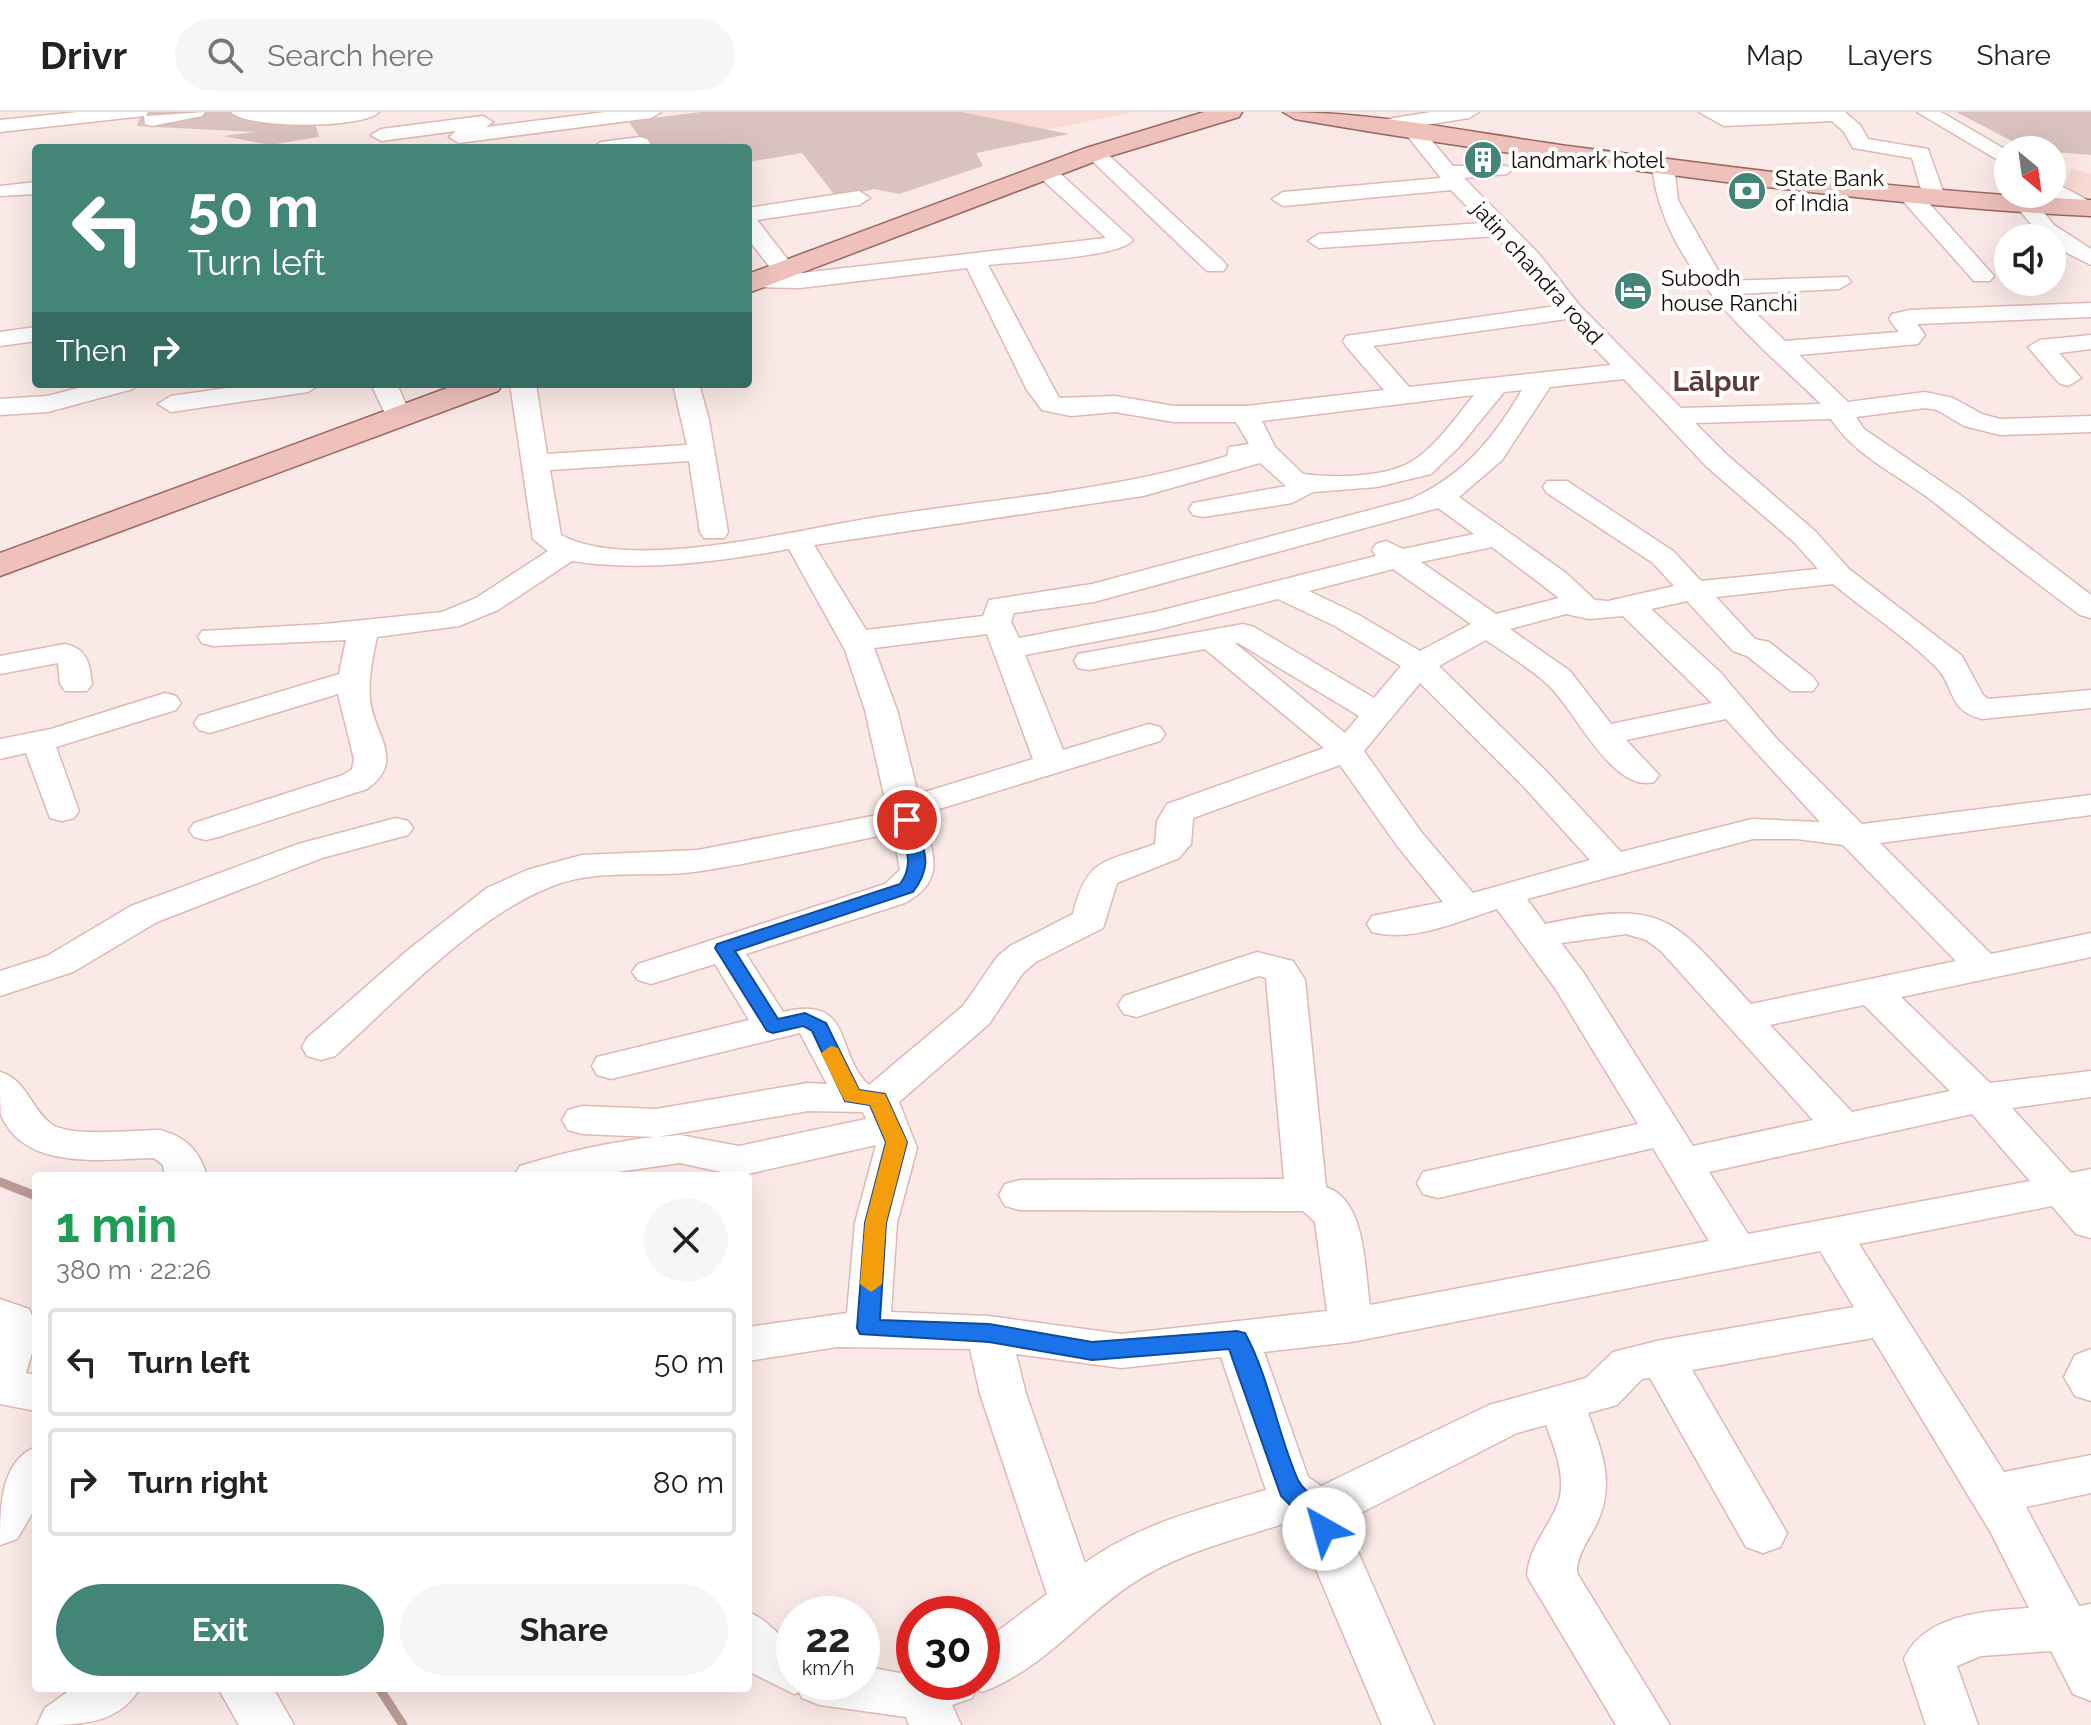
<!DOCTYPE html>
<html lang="en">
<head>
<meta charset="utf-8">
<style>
  :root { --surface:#fff; --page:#f6f6f6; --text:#222; --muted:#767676; --line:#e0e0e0; --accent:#438678 }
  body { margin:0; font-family:Raleway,sans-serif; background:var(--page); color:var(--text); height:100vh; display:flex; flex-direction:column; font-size:30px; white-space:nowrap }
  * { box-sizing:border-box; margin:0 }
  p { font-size:26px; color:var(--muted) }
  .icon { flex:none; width:44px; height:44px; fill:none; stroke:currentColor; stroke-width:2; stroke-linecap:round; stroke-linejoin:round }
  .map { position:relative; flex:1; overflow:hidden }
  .side { position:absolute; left:32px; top:1060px; width:720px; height:520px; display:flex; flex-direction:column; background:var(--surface); border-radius:8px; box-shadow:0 8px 32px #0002 }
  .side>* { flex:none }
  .top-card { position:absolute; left:32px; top:32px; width:720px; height:244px; border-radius:8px; box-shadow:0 8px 32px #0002; background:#438678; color:#fff; overflow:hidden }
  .needle { width:52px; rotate:151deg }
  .fabs { position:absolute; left:1994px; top:24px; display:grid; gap:16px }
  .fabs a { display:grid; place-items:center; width:72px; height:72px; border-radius:50%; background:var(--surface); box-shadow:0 8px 32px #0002; font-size:40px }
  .speed { position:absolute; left:776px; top:1484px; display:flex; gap:16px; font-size:40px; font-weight:700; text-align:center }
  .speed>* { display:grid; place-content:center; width:104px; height:104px; border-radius:50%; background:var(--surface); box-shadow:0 8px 32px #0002; line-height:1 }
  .speed small { font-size:20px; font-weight:400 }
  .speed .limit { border:12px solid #d22; background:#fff; color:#111 }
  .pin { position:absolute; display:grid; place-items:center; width:68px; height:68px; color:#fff; margin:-34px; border:4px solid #fff; border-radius:50%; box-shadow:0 2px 8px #0007 }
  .me { position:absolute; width:88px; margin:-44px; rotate:322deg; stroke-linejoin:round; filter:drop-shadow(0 0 6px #0008) }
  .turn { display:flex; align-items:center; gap:28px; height:168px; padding:0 24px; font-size:36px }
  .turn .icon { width:104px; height:104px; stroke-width:2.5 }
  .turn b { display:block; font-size:56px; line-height:68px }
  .then { display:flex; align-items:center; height:76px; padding:0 24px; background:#0003; gap:16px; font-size:30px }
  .round { display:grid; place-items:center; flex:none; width:84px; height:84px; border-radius:42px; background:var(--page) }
  .headline { display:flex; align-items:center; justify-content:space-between; height:136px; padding:0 24px }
  h1 { font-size:48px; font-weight:700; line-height:60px; color:#1e9e55 }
  .action { display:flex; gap:16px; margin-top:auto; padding:16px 24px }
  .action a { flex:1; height:92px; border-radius:48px; background:var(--accent); color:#fff; font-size:32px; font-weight:700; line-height:92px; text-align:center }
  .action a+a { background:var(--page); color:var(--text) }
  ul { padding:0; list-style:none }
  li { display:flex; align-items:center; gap:24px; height:108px; margin:0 16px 12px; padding:0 8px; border:4px solid var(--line); border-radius:8px }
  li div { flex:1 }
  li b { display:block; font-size:30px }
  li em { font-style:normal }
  header { display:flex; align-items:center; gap:48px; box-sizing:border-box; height:112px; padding:0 40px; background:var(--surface); border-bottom:2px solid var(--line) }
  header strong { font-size:38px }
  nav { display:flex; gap:44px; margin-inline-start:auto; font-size:28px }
  .search { width:560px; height:72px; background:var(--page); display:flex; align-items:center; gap:20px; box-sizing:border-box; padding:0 28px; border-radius:44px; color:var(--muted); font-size:30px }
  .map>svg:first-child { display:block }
  .built { fill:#f9dad5 }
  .green { fill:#dac2be }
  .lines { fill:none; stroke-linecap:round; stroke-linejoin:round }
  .stream { stroke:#bc9b95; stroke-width:9 }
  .minor-casing { stroke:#e0b8b2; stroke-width:3 }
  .major-casing { stroke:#9b665e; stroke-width:3 }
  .minor { fill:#fff; fill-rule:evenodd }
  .major { fill:#eec1bb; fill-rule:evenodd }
  .route { fill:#1a73e8; stroke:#114b97; stroke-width:2 }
  .slow { fill:#f59e0b }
  .labels { text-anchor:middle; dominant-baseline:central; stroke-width:8; stroke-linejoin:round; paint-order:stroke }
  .far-poi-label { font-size:22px; fill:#150806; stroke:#fff; text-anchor:start }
  .far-street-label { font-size:22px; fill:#150806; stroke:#fff }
  .far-district-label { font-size:28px; font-weight:bold; fill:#5c3b37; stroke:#fff }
</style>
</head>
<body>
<header>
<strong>Drivr</strong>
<div class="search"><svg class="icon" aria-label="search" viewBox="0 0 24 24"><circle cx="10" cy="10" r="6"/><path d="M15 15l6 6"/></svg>Search here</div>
<nav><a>Map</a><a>Layers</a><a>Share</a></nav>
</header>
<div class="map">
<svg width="2091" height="1613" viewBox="0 0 2091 1613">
  <rect width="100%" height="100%" fill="#fae9e6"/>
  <g class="built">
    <path d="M900,0H1134L950,37Z"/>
    <path d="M2071,56L2091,62V85L2061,87Z"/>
  </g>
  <g class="green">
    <path d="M141,0H312L319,25L270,33L223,24L257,20L137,14Z"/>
    <path d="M701,0H961L1069,22L976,41L983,54L899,82L874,77L837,86L802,41L748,50V36H648L628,9Z"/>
    <path d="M1956,0H2091V43L2029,38Z"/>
  </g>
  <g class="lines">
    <g class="stream">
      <path d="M0,1070L36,1084"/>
      <path d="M379,1576L403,1613"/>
    </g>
    <defs>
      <g id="minor">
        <path d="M78,0H148L146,4L205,0L202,4L152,14L145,12L144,4L0,20V8Z"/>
        <path d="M231,0H379C364,17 246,17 231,0Z"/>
        <path d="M605,0H661L651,6L459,31L449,25L456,19L381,29L371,23L381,17L483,4L493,10L486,15Z"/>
        <path d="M1431,0H1479L1469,6L1388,19L1378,13L1388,7Z"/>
        <path d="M1699,0H1845L1860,13L1868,27L1928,37L1945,85L1942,90H1928L1994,164L1990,169H1974L1902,88L1899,83L1910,76L1923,84L1912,46L1853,36L1844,20L1832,9L1724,14Z"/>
        <path d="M1917,0H1941L2008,39V54Z"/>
        <path d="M1415,15L1422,17L1453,54H1507L1511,58L1507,62L1464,66L1539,142L1580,194L1681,296L1821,292C1752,225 1663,156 1652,54L1656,50L1663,48L1674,54L1678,88L1724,169L1847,165L1851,170L1839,177L1736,182L1785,229L1899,220L1889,207L1892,202L1910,198L2091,191V205L1917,212L1925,223L1918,232L1799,243L1848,290L1925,280L1953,286L1982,302L2000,307L2091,304V320L2000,323L1964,314L1937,298L1925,296L1856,305L1864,317L1959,382L2091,483V506L2080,503C2033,468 1986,432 1940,395C1904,365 1857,347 1831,307L1695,311L1727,343L1815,419L1849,457L1962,544L1983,583L1988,587L2091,578V596L1982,607C1946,598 1956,574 1935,554C1904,524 1866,499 1833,472L1716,485L1755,527L1769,530L1813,565L1818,572L1813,579H1791L1747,544L1733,539L1687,489L1651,497L1720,560L1776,626L1862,712L2091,683V703L1880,731L1991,842L2091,821V845L1901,885L1990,971L2091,959V985L2012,996L2071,1061L2091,1057V1126L2076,1122L2052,1094L1859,1132L2004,1360L2091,1343V1381L2026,1395L2079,1494L2091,1492V1589L2073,1582L2051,1539L1981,1544L1957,1554L1978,1613H1926L1904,1547C1925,1502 1985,1499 2029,1496L1991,1421L1873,1226L1692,1258L1787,1421L1780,1435L1763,1441L1746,1435L1650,1266L1642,1267L1617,1293L1588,1301C1603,1342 1616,1374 1595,1415C1587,1431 1577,1442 1577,1461L1670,1613H1616L1527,1464C1529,1436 1546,1419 1557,1394C1568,1369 1555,1337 1546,1313L1517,1321L1347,1408L1348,1417L1434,1613H1382L1295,1408C1239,1427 1180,1439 1130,1473C1079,1508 1042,1558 982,1580L976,1577L972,1586L952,1593L961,1613H909L906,1605L820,1593L802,1586L799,1580L794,1582L748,1559V1500C768,1507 776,1523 794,1534V1570H862V1554L899,1561L914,1557V1570H982V1531L1047,1482L980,1282L970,1237L837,1235L748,1249V1215L847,1201L855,1111L876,1033L739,1064L680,1051L589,1064H514L520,1054C565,1040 609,1030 655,1025L582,1022L568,1018L562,1008L568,998L582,994L656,997L808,971L827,972L800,921L611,967L597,963L592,954L597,945L749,908L715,852L651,872L638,868L632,860L638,852L885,772L900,758L893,721C829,734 765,749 701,759C651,767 598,755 550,775C474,805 396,889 335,944L321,948L307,944L302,935L307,926L408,838L487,776L527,758L582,743L698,738L888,701L865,598L845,538L789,437C716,450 644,460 572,449L498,498L459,514L377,525C373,545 368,566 370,587C373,623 407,648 367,677L218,725L206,728L194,725L189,718L194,711L343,663L352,657L354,647L338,582L210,621L199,618L194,611L199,604L339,562L346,528L213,534L202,531L198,525L202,519L324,512L442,500L476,486L548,439L533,427L510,272H536L547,342L687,333L673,272H699L709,308L728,420L724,426H704L700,420L689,349L550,358L561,423C634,462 802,416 884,404C1000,386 1114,379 1227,344L1229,335L1249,332L1236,310H1174L1115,300L1071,304L1042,298L1027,278L967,156L800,176L748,175V165L776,163L748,127V96L859,79L870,86L859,93L757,108L796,158L793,162L1106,126L1034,60L1037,55H1053L1133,128C1119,146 1015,150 988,153L1059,286L1115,284L1174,294H1247L1384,278L1346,234L1343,229L1346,224L1556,194L1496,124L1319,136L1308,129L1319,122L1483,111L1451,78L1283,94L1272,87L1283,80L1441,66L1405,21ZM1566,207L1611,253L1409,275L1373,234ZM1624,267L1707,355L1795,431L1818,457L1701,469L1673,439L1567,369H1547L1543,375L1547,381L1653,451L1674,474L1608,489L1595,488L1566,461L1459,385L1502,348L1550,275ZM1522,278C1493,327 1464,363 1411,387L1092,472L989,488L983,504L866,518L814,433L1143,384L1260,351L1286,374L1193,391L1189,397L1193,403L1203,405L1292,391L1313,380L1377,375L1431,362L1459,335L1504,280ZM1474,283C1456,305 1438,332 1414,348C1387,366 1334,366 1303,362L1275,335L1262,309ZM1438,396L1474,422L1403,437L1386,429L1376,432L1372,438L1376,444L1155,500L1019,526L1011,510L1014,501L1094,490ZM1492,435L1559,486L1496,502L1421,450ZM1393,457L1471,512L1420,539L1357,502L1309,479ZM1278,487L1335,514L1401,554L1374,586L1254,515L1243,512L1078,542L1074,549L1078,556L1089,558L1205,537L1324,636L1167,692L1157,709L1155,732C1104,751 1087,745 1073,802L1010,834L997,845L963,894L869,973C834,942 855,882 783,900L746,842L905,791C948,767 932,742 923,702L1160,629L1165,622L1160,615L1149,612L1063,638L1025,543L1156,518ZM1566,502L1589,507L1623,504L1712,591L1611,612L1570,559L1510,517ZM987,522L1033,647L918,682L897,598L874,536ZM1486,528C1506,542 1528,555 1546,571C1575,596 1611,681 1654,670L1659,663L1626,628L1726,607L1820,710L1752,707L1621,740L1547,660L1439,554ZM1235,531H1238L1359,604L1345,621ZM1420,571L1523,674L1590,748L1473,781L1422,721L1364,639ZM1340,653L1398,735L1443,790L1372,804L1367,812L1372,820C1413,831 1458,809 1497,797L1555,876L1638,1012L1423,1060L1417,1071L1423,1082L1438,1086L1653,1036L1709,1129L1370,1193C1364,1157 1367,1089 1326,1075L1305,868L1293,849L1257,840L1124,884L1118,893L1124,902L1137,905L1259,864L1266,866L1284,1067L1020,1068L1005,1072L999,1083L1005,1094L1020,1098L1303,1099L1315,1110L1327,1199L1121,1222L989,1204L891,1200L897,1111L917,1036L899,990L989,912L1023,861L1036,850L1103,816L1117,771L1179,746L1191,732L1193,706ZM1753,727H1797L1843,733L1956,849L1751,892C1672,806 1667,786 1545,812L1527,787ZM1626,822L1646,828L1661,839L1813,1008L1693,1034L1583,860L1561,831ZM1864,893L1950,979L1852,1000L1770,913ZM808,999L863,1000L866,1007L739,1034L680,1023L657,1025ZM1972,1002L2030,1069L1748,1122L1709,1060ZM1820,1139L1854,1195L1661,1228L1613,1240L1586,1266L1489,1293L1321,1374L1308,1365L1264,1240L1351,1230ZM1016,1242L1121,1256L1221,1245L1266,1378C1204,1396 1138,1412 1085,1451L1026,1282Z"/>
        <path d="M640,25L647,27L650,31L647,35L591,36L601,30Z"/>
        <path d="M1095,35L1102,37L1223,149L1227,154L1223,159H1207L1088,45L1085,41L1088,37Z"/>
        <path d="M2052,69L2091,90V101H2077L2048,82H2052Z"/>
        <path d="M36,70V82L0,84V74Z"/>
        <path d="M2026,86L2034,88L2054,113L2091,137V153L2055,135L2052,126H2043L2015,93Z"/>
        <path d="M36,215V229L0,234V220Z"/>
        <path d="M2091,223V237L2059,241L2081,266L2068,274L2059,271L2028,235L2040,228Z"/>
        <path d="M94,272H137L133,277L48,300L0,303V287L47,284Z"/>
        <path d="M255,272H321L308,280L171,300L158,292L171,284Z"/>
        <path d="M371,272H397L411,304L407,310H389Z"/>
        <path d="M65,532C87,537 90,551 92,572L87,579H65L60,572L58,551L0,562V544Z"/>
        <path d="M165,581L176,584L181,591L176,598L56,635L79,699L74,706L62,709L50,706L26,641L0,647V627L51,617Z"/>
        <path d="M396,706L408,709L413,716L408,723L322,746L157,810L73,860L0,884V859L47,844L131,794L298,732Z"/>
        <path d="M0,960C26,967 30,995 50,1011C67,1026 136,1018 160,1018C186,1025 199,1038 207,1064H165L163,1053L154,1046C104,1047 25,1060 1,1003C0,992 0,972 0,960Z"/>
        <path d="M0,1187L29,1197C41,1220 33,1237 26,1261L36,1263V1299L0,1292Z"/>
        <path d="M2091,1237V1289L2075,1284L2064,1265L2075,1243Z"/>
        <path d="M36,1335V1395L17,1427L0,1433C0,1396 0,1349 36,1335Z"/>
        <path d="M73,1576H140C118,1613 80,1613 37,1613L45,1596Z"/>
        <path d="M218,1576H273L294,1613H239Z"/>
      </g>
      <g id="major">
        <path d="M1204,0H1242L1239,5L1104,46L748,181V162L1086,36Z"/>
        <path d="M1283,0C1375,0 1468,20 1560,33C1736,56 1913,80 2091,88V104C1945,97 1801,80 1656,61C1535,45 1415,28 1295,7Z"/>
        <path d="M458,272H503L498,279L0,464V441Z"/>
      </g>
    </defs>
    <use href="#minor" class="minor-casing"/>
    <use href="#major" class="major-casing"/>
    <use href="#minor" class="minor"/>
    <use href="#major" class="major"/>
  </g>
  <path class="route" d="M907,703L915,708C924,739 934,752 913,780L735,839L778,907L805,901L826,911L859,978L885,982L907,1030L886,1111L880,1208L989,1212L1092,1230L1237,1219L1245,1221C1270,1267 1277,1321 1298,1368C1309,1391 1349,1391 1333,1424L1324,1427L1316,1424L1311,1406L1291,1394L1281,1384L1229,1237L1092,1248L989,1230L860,1222L857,1216L865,1111L886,1030L870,993L845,989L812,919L803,914L773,921L767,919L715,836L717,832L900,772C916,752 904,731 898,708Z"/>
  <path class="slow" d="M831,934L838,936L859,978L885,982L907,1030L886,1111L882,1172L871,1180L860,1172L865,1111L886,1030L870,993L845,989L842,984L821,941Z"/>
  <defs>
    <symbol id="building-disc" viewBox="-11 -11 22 22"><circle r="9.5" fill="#438678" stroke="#fff"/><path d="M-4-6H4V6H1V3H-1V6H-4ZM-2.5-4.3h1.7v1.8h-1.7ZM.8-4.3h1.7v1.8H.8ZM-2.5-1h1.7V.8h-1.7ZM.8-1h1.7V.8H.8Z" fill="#fff"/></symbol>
    <symbol id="bank-disc" viewBox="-11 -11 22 22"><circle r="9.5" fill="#438678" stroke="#fff"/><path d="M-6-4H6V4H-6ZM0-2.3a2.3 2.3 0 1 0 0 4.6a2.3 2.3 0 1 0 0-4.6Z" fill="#fff"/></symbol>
    <symbol id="hotel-disc" viewBox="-11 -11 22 22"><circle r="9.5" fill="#438678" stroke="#fff"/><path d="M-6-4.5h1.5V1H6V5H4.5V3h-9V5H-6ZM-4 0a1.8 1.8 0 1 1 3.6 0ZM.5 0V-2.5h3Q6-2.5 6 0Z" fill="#fff"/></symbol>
  </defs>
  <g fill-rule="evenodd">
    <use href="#building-disc" x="1461" y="26" width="44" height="44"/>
    <use href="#bank-disc" x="1725" y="57" width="44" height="44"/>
    <use href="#hotel-disc" x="1611" y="157" width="44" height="44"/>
  </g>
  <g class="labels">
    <g class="far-poi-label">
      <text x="1511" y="48">landmark hotel</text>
      <text x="1775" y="66">State Bank<tspan x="1775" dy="25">of India</tspan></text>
      <text x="1661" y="166">Subodh<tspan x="1661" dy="25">house Ranchi</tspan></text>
    </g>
    <g class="far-street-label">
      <text transform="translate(1538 161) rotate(48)">jatin chandra road</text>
    </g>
    <g class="far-district-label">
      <text x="1716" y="269">Lālpur</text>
    </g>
  </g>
</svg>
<div class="fabs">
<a><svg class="needle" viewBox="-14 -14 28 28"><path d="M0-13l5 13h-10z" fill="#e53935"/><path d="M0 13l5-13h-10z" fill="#767676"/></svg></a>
<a><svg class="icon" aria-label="sound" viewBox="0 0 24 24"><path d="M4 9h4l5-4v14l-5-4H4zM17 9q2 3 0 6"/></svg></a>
</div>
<div class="speed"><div>22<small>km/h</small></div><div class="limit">30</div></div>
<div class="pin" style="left:907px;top:708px;background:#d93025"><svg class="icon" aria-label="arrive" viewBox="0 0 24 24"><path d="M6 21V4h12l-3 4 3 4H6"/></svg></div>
<svg class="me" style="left:1324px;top:1417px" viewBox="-20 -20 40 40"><circle r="19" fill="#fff"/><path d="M0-13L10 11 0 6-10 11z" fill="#1a73e8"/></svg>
<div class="top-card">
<div class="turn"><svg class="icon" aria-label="left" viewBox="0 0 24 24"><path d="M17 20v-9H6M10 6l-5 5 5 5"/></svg><div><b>50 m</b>Turn left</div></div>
<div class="then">Then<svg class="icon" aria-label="right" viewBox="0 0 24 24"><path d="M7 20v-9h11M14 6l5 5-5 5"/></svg></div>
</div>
<section class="side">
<div class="headline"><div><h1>1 min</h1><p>380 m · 22:26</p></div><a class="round"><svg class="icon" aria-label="close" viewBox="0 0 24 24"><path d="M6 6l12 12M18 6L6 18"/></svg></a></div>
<ul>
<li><svg class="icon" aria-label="left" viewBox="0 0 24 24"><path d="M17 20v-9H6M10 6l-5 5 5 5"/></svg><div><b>Turn left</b></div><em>50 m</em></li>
<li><svg class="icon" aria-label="right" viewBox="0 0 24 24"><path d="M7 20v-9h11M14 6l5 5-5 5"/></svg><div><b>Turn right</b></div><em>80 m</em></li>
</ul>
<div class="action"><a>Exit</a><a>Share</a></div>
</section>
</div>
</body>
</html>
